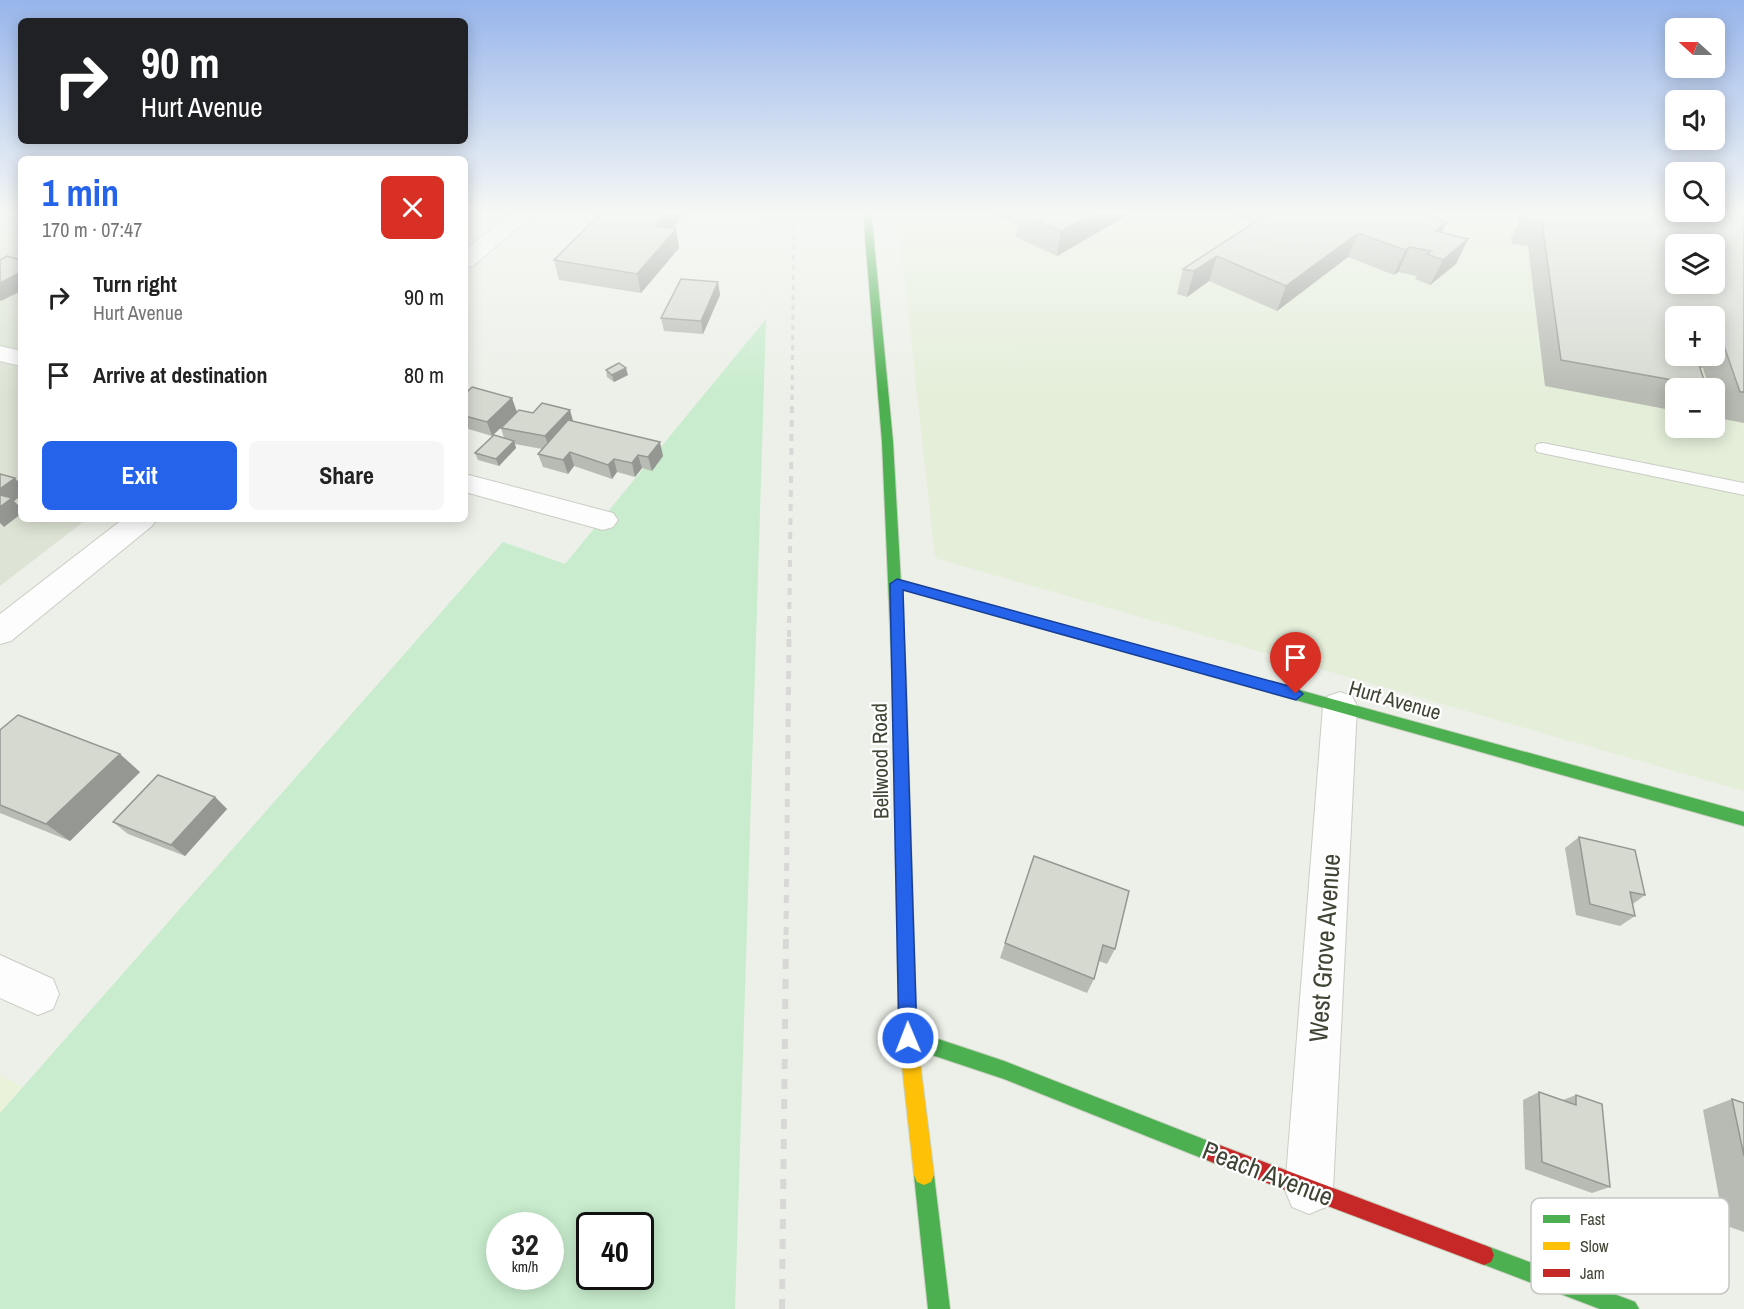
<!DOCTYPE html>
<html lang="en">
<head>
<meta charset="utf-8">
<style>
  :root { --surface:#fff; --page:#f6f6f6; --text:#222; --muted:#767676; --accent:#2563eb }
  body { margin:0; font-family:"Archivo Narrow",sans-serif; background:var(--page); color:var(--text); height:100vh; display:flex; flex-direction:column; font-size:22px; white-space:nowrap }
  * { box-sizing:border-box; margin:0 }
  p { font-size:20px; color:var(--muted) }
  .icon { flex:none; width:33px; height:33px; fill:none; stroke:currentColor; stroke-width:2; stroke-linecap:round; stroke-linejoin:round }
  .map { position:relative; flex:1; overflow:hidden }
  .details { position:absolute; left:18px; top:156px; width:450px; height:366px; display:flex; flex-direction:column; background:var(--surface); border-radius:9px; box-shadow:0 3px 15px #0003 }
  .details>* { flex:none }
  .guide { position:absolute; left:18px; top:18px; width:450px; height:126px; border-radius:9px; box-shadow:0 3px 15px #0003; background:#202124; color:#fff; overflow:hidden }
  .needle { width:39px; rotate:291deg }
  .tools { position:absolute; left:1665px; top:18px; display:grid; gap:12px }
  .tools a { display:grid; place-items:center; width:60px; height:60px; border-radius:9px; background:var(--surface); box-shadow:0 3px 15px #0003; font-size:30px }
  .speed { position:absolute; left:486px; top:1212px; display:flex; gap:12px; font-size:30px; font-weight:700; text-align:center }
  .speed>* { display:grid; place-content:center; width:78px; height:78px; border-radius:50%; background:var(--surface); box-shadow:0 3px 15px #0003; line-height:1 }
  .speed small { font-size:15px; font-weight:400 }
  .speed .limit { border:3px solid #111; border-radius:9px; background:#fff; color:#111 }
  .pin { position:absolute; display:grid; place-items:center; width:51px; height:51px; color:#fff; margin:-62px -26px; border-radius:50% 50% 50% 0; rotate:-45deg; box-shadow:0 0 6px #0007 }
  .pin .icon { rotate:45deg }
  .me { position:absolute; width:66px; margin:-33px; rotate:359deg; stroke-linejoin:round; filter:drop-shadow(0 0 4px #0008) }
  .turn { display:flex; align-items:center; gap:21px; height:126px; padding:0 24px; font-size:27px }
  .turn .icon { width:78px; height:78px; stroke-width:2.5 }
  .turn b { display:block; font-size:42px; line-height:51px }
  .round { display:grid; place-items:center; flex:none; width:63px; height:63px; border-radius:9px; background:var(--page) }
  .overview { display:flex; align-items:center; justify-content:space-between; height:102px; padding:0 24px }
  h1 { font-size:36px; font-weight:800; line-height:45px; color:var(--accent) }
  .cta { display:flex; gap:12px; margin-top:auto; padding:12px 24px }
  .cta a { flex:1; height:69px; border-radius:9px; background:var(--accent); color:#fff; font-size:24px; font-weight:800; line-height:69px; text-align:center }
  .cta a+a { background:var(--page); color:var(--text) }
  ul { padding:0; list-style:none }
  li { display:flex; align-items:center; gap:18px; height:78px; padding:0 24px }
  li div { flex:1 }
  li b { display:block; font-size:22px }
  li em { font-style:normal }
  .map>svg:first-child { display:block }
  .residential { fill:#dde4d5 }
  .commercial { fill:#eaf3da }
  .education { fill:#e4eed9; fill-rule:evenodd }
  .green { fill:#c8eccd; fill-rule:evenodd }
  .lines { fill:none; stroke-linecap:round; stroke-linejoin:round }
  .lane-casing { stroke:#cacdc5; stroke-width:2 }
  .street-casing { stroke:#cacdc5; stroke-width:2 }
  .fast-casing { stroke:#c9d0c0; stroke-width:2 }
  .slow-casing { stroke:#c9d0c0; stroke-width:2 }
  .jam-casing { stroke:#c9d0c0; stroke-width:2 }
  .lane { fill:#fcfdfc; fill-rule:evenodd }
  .street { fill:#fcfdfc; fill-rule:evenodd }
  .fast { fill:#4caf50; fill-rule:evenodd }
  .slow { fill:#ffc107; fill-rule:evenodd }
  .jam { fill:#c62828; fill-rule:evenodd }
  .rail-far3 { stroke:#d8d8d7; stroke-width:3; stroke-dasharray:5 5; stroke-linecap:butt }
  .rail-far2 { stroke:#d8d8d7; stroke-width:4; stroke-dasharray:7 7; stroke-linecap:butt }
  .rail-far1 { stroke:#d8d8d7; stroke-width:5; stroke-dasharray:8 8; stroke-linecap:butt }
  .rail { stroke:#d8d8d7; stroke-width:6; stroke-dasharray:10 10; stroke-linecap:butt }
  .wall { fill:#b7bbb3; fill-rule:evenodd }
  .shaded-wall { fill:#959892 }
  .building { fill:#d5d9d0; stroke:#959892; stroke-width:1.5; fill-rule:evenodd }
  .route { fill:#2563eb; stroke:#184099; stroke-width:1.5 }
  .labels { text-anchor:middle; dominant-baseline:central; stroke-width:4.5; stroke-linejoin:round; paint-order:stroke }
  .street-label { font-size:21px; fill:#3f4534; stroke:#fff }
  .near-street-label { font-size:26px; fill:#3f4534; stroke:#fff }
  .key { fill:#fff; stroke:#c5c7c2; stroke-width:1.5 }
  .key-label { font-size:16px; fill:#3f4534 }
</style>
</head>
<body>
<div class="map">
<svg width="1744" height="1309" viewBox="0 0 1744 1309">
  <rect width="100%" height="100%" fill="#ecf0e8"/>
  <path class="residential" d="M0,211H21V519H87L0,586Z"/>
  <path class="commercial" d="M0,1075L22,1087L0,1113Z"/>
  <path class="education" d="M897,211H1744V791L935,558ZM1676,244H1714V284H1676ZM1676,316H1714V356H1676ZM1676,388H1714V428H1676Z"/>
  <path class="green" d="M766,319L735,1309H0V1113L503,542L565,564ZM500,1226H550V1276H500ZM590,1226H640V1276H590Z"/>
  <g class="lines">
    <defs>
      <g id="lane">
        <path d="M1368,211H1384L1424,227V211H1436V234L1430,238L1426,237Z"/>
        <path d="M1543,443L1744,483V495L1537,452L1535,448L1537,444Z"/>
      </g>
      <g id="street">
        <path d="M515,211H537L473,266L465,268V250Z"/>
        <path d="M0,346L21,351V366L0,361Z"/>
        <path d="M465,474L613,513L618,520L613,527L603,530L465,492Z"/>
        <path d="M123,519H157L152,526L11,641L0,644V614Z"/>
        <path d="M1340,692L1352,696L1357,706L1333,1190L1326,1207L1309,1214L1292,1207L1285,1190L1323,706L1328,696Z"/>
        <path d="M0,955L53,979L59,994L53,1009L38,1015L0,998Z"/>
      </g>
      <g id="fast">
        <path d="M863,211H871L893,442L906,673L904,677H894L892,673L882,442Z"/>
        <path d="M1212,666L1744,812V826L1207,675L1205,671L1207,667Z"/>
        <path d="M908,1029L1004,1061L1221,1146L1224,1153L1221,1160L1214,1163L1004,1079L908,1047L902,1044L899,1038L902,1032Z"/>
        <path d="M924,1165L931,1168L934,1175L950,1309H928L914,1175L917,1168Z"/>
        <path d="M1484,1245L1635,1302L1639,1309H1600L1477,1262L1474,1255L1477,1248Z"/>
      </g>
      <g id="slow">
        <path d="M897,579L1212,666L1217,667L1219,671L1217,675L1212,676L893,587L891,584L893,581Z"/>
        <path d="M899,668L904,669L906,673L917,1038L934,1175L931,1182L924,1185L917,1182L914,1175L899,1038L892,673L894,669Z"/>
      </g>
      <path id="jam" d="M1214,1143L1484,1245L1491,1248L1494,1255L1491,1262L1484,1265L1214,1163L1207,1160L1204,1153L1207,1146Z"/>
    </defs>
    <use href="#lane" class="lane-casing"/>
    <use href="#street" class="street-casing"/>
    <use href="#fast" class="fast-casing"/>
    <use href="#slow" class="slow-casing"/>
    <use href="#jam" class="jam-casing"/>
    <use href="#lane" class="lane"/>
    <use href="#street" class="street"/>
    <use href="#fast" class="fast"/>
    <use href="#slow" class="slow"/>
    <use href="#jam" class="jam"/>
    <path class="rail-far3" d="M792,400L794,211"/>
    <path class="rail-far2" d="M789,637L792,398"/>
    <path class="rail-far1" d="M786,935L789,635"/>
    <path class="rail" d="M782,1309L786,933"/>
  </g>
  <g class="wall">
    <path d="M603,211H686V213L672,229L679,248L641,293L559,280L554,260Z"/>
    <path d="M985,211H1135L1057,256L1016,237L1017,225Z"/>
    <path d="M1221,211H1417L1442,233L1468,239L1456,264L1430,285L1415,279L1417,276L1398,272L1394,275L1348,257L1277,311L1209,281L1187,297L1177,294L1183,269L1252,223Z"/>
    <path d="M1517,211H1744V423L1718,418L1714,407V388H1709L1703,368H1700L1706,386L1704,388H1676V411L1545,386L1528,246L1512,244L1511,237L1519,223ZM1676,316H1714V356H1676Z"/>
    <path d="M718,282L720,295L703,334L664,331L661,318Z"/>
    <path d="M606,370L628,375L614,382L607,377Z"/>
    <path d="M465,394L517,411L533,413L573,421L663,456L652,471L642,468L635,477L617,472L612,479L574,466L568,474L543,467L538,454L542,449L515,444L516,448L499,466L478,460L475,453L504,438L501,428L508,421L492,436L465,428Z"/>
    <path d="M0,730L140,772L70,841L0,813Z"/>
    <path d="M215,797L227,809L185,856L128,834L113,822Z"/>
    <path d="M1579,837L1645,895L1633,904L1635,916L1620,926L1576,915L1565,848Z"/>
    <path d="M1129,891L1115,949L1107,964L1099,961L1094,979L1087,993L1000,958L1005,943Z"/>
    <path d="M1539,1092L1563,1100L1576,1095L1610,1187L1592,1193L1525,1169L1523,1100Z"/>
    <path d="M1732,1099L1744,1103V1232L1724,1225L1703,1110Z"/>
  </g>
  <g class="shaded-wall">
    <path d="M465,211H482L465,224Z"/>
    <path d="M668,211H686V213L658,245L655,226Z"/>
    <path d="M1097,211H1135L1057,256L1061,231Z"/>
    <path d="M1447,222L1436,246L1435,231Z"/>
    <path d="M676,229L679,248L641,293L637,274Z"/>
    <path d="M1358,233L1348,257L1277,311L1286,286Z"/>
    <path d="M1468,239L1456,264L1430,285L1443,260Z"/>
    <path d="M1410,247L1398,272L1394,275L1405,250Z"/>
    <path d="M1217,256L1209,281L1187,297L1194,271Z"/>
    <path d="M21,272V291L1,301L0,300V283Z"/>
    <path d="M718,282L720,295L703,334L701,321Z"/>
    <path d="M626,368L628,375L614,382L612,375Z"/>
    <path d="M512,398L517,412L492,436L487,422Z"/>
    <path d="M570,410L574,424L550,450L545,436Z"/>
    <path d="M514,441L516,448L499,466L496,459Z"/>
    <path d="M660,442L663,456L652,471L648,457Z"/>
    <path d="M570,452L574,466L568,474L563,460Z"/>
    <path d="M638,455L642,468L635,477L632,463Z"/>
    <path d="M614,459L617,472L612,479L608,465Z"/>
    <path d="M15,478L21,485V496L14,501L21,508V514L4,527L0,523V489Z"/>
    <path d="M120,754L140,772L70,841L46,824Z"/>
    <path d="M215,797L227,809L185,856L171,845Z"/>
  </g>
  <g class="building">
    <path d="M603,211H668L655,226L676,229L637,274L554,260Z"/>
    <path d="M1022,211H1097L1061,231L1019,213Z"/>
    <path d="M1272,211H1417L1447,222L1435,231L1468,239L1443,260L1427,254L1431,251L1410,247L1405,250L1358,233L1286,286L1217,256L1194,271L1183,269Z"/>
    <path d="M1534,211H1744V392H1740L1723,343L1714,341V316H1676V356H1696L1706,386L1561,360L1542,222L1525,219L1524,212L1534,214ZM1676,244H1714V284H1676Z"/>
    <path d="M7,256L21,260V272L0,283V260Z"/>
    <path d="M681,279L718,282L701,321L661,318Z"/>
    <path d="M619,363L626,368L612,375L606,370Z"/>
    <path d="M472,387L512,398L487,422L465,416V394Z"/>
    <path d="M542,403L570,410L545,436L501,428L519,410L533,413Z"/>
    <path d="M568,420L660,442L648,457L638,455L632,463L614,459L608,465L570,452L563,460L538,454Z"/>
    <path d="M494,435L514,441L496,459L475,453Z"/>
    <path d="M0,474L15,478L0,489Z"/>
    <path d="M0,495L12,498L0,507Z"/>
    <path d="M18,715L120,754L46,824L0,805V730Z"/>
    <path d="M158,775L215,797L171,845L113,822Z"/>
    <path d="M1579,837L1635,850L1645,895L1630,892L1635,916L1590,904Z"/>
    <path d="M1034,856L1129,891L1115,949L1103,945L1094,979L1005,943Z"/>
    <path d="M1539,1092L1576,1105V1095L1602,1104L1610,1187L1542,1162Z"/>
    <path d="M1732,1099L1744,1103V1156Z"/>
  </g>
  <linearGradient id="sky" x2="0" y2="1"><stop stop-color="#97b5eb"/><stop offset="0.54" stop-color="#f6f8f5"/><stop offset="1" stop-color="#f6f8f5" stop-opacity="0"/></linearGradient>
  <rect width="1744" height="394" fill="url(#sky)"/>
  <path class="route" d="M897,579L1296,688L1303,694L1296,700L903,590L917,1038L914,1044L908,1047L901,1044L899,1038L890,584Z"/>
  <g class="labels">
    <g class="street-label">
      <text transform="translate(1395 700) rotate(16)">Hurt Avenue</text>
      <text transform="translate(880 761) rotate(-91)">Bellwood Road</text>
    </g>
    <g class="near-street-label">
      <text transform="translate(1324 948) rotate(-86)">West Grove Avenue</text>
      <text transform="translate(1268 1173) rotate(21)">Peach Avenue</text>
    </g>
  </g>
  <rect x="1531" y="1198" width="198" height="96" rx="9" class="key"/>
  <rect x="1543" y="1215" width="27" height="8" fill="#4caf50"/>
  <rect x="1543" y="1242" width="27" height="8" fill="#ffc107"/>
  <rect x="1543" y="1269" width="27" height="8" fill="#c62828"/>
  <g class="key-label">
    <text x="1580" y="1225">Fast</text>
    <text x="1580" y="1252">Slow</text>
    <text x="1580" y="1279">Jam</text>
  </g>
</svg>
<div class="tools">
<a><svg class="needle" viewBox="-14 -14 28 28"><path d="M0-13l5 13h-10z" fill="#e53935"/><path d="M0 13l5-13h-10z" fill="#767676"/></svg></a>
<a><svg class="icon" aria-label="sound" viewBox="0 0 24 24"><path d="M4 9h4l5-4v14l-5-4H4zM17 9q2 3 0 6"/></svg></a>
<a><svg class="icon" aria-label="search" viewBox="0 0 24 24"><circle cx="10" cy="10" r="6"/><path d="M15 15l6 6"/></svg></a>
<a><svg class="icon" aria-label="layers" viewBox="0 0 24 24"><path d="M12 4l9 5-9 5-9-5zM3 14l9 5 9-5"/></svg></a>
<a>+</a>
<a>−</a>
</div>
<div class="speed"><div>32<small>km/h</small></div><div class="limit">40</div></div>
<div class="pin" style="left:1296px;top:694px;background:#d93025"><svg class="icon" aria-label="arrive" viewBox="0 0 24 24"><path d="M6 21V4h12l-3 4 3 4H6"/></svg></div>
<svg class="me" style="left:908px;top:1038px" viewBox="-20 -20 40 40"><circle r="17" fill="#2563eb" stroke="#fff" stroke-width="3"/><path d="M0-11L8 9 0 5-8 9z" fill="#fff"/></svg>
<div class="guide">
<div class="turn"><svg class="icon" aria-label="right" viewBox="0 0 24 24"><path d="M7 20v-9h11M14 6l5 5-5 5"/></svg><div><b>90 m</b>Hurt Avenue</div></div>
</div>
<section class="details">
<div class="overview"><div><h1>1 min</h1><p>170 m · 07:47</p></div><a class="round" style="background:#d93025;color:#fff"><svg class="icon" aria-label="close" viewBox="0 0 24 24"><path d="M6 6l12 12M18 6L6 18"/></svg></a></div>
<ul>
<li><svg class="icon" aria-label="right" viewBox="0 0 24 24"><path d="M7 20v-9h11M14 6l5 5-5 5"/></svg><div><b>Turn right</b><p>Hurt Avenue</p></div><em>90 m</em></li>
<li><svg class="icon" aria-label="arrive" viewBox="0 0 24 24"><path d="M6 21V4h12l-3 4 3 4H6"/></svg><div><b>Arrive at destination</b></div><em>80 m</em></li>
</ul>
<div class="cta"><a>Exit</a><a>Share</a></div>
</section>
</div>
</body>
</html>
